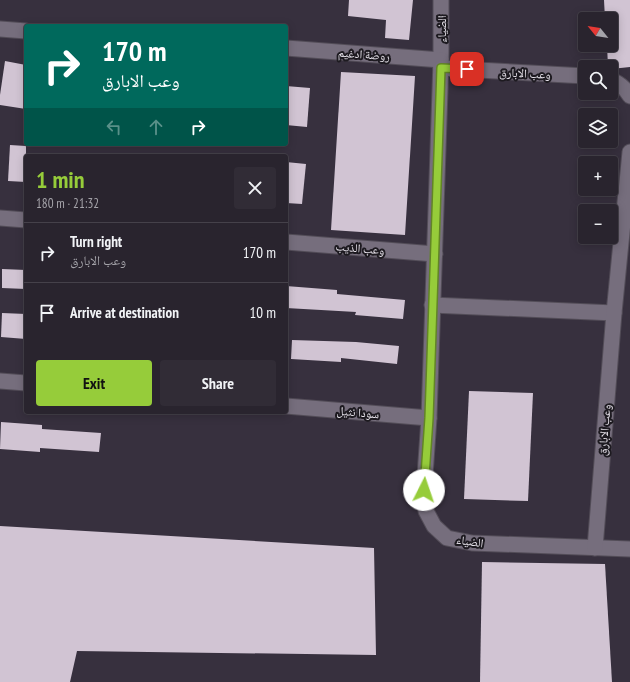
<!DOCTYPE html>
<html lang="en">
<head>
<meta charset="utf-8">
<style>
  :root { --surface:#29242e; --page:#312c36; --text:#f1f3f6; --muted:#a5a4aa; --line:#45414a; --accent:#96cc3a }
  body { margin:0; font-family:"PT Sans Narrow","Noto Naskh Arabic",sans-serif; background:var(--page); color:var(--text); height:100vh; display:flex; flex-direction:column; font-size:15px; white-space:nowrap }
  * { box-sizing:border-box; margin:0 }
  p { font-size:13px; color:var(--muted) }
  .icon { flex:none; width:22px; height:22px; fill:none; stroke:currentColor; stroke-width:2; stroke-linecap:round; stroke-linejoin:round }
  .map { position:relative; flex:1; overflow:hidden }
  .sheet { position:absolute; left:24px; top:154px; width:264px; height:260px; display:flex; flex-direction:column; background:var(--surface); border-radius:4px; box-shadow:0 2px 10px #0003,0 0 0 1px var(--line) }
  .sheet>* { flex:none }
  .top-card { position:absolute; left:24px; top:24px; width:264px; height:122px; border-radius:4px; box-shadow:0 2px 10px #0003,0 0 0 1px var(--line); background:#00695c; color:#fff; overflow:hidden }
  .needle { width:26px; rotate:300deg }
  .fabs { position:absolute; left:578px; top:12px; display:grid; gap:8px }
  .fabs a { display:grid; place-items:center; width:40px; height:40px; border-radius:4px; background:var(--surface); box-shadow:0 2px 10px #0003,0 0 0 1px var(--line); font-size:20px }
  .pin { position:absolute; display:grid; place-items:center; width:34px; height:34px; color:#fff; margin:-17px; border-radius:8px; box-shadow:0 2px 6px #0006 }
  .me { position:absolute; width:44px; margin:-22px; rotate:4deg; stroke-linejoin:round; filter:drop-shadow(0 0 3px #0008) }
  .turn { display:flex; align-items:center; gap:14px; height:84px; padding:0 12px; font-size:18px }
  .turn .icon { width:52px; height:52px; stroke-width:2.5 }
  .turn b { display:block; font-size:28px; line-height:34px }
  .lanes { display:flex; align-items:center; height:38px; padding:0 12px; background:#0003; justify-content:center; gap:20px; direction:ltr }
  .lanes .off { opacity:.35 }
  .round { display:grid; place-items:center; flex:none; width:42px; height:42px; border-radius:4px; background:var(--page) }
  .overview { display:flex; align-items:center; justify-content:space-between; height:68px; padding:0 12px }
  h1 { font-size:24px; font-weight:800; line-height:30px; color:var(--accent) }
  .cta { display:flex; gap:8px; margin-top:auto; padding:8px 12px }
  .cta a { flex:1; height:46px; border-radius:4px; background:var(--accent); color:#111; font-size:16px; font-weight:800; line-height:46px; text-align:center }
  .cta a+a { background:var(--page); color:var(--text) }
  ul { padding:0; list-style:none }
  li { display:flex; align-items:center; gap:12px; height:60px; padding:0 12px; border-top:1px solid var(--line) }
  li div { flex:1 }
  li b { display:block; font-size:15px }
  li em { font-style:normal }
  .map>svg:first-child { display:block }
  .building { fill:#d1c4d3 }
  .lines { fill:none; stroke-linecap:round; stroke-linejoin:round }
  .street-casing { stroke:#534d58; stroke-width:17 }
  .street { stroke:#766e7d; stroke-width:15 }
  .route-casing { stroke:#628526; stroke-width:10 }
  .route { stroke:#96cc3a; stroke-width:7 }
  .labels { text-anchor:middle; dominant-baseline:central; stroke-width:4; stroke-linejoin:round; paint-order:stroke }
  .street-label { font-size:12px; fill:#e6e2ea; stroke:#1d1a20 }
</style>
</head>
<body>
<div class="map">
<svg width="630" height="682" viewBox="0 0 630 682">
  <rect width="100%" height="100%" fill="#37303e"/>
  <g class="building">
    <path d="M349,0H413L409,40L385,38L386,20L348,16Z"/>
    <path d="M604,0H630V67L611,69V67H608L607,45H611V19H605Z"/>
    <path d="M5,61L26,65V109L0,105V95Z"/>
    <path d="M341,72L415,76L405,235L331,230Z"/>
    <path d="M286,86L310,88L307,127L286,125Z"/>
    <path d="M10,145L26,146V182L8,181Z"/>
    <path d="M286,162L306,164L302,204L286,203Z"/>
    <path d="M2,269L26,270V289L2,288Z"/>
    <path d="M286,286L337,290V294L405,300L403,319L355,315L356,312L286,308Z"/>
    <path d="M2,313L26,314V339L1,337Z"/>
    <path d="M292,340L356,342L399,346L397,364L341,358V362L291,359Z"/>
    <path d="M469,391L533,393L528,501L464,499Z"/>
    <path d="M1,422L42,425V429L101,433L99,452L40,448V452L0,449Z"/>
    <path d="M0,526L374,548L376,655L77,651L70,682H0Z"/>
    <path d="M482,562L605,564L612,682H480Z"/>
  </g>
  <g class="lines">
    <defs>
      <g id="street">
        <path d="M441,0V60L429,418L424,490L426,511L434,526L447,538L472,543L630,549"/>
        <path d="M0,29L26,31"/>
        <path d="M286,48L441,60"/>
        <path d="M441,68L585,76"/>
        <path d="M611,80C620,83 625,88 630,96"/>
        <path d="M0,218L26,220"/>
        <path d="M286,242L435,254"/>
        <path d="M432,305L614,313"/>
        <path d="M0,381L26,383"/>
        <path d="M286,406L429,418"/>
        <path d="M595,548L614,313L630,152"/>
      </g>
    </defs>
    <use href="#street" class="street-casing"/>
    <use href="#street" class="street"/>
  </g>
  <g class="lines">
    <defs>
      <path id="route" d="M424,490L429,418L441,68L467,69"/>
    </defs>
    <use href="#route" class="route-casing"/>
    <use href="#route" class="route"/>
  </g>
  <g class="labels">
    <g class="street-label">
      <text transform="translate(441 29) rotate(-90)">الضياء</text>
      <text transform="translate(364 54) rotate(4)">روضة ادغيم</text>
      <text transform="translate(525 73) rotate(3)">وعب الابارق</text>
      <text transform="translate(360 248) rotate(5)">وعب الذيب</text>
      <text transform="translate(358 412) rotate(5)">سودا نثيل</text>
      <text transform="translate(604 430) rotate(-85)">وعب الابارق</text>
      <text transform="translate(470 541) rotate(8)">الضياء</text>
    </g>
  </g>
</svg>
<div class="fabs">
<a><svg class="needle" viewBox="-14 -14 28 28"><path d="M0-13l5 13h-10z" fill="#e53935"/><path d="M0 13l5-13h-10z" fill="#a5a4aa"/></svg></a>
<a><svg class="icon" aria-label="search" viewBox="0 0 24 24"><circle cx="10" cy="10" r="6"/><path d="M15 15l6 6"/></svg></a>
<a><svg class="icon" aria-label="layers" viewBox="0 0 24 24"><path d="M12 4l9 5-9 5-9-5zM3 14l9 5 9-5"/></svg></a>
<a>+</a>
<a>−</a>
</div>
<div class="pin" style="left:467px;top:69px;background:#d93025"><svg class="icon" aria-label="arrive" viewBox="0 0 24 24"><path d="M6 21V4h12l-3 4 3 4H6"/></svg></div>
<svg class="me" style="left:424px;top:490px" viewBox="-20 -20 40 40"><circle r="19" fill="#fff"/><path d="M0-13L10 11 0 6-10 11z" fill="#96cc3a"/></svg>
<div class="top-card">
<div class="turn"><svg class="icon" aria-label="right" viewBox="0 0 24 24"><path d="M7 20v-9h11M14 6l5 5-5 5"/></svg><div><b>170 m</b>وعب الابارق</div></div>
<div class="lanes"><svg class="icon off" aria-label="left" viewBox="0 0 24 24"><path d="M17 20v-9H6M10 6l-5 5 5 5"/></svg><svg class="icon off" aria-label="ahead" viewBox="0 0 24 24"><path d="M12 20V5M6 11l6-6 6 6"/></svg><svg class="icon" aria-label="right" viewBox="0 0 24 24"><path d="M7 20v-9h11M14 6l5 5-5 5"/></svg></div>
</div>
<section class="sheet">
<div class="overview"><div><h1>1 min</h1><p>180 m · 21:32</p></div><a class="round"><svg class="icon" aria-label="close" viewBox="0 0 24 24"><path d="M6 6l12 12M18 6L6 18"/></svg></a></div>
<ul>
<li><svg class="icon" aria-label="right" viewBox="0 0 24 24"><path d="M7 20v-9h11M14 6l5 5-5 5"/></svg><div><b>Turn right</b><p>وعب الابارق</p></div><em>170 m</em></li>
<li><svg class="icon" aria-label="arrive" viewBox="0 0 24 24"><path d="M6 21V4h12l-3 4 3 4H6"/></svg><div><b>Arrive at destination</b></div><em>10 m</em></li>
</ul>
<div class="cta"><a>Exit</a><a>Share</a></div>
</section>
</div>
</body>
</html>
